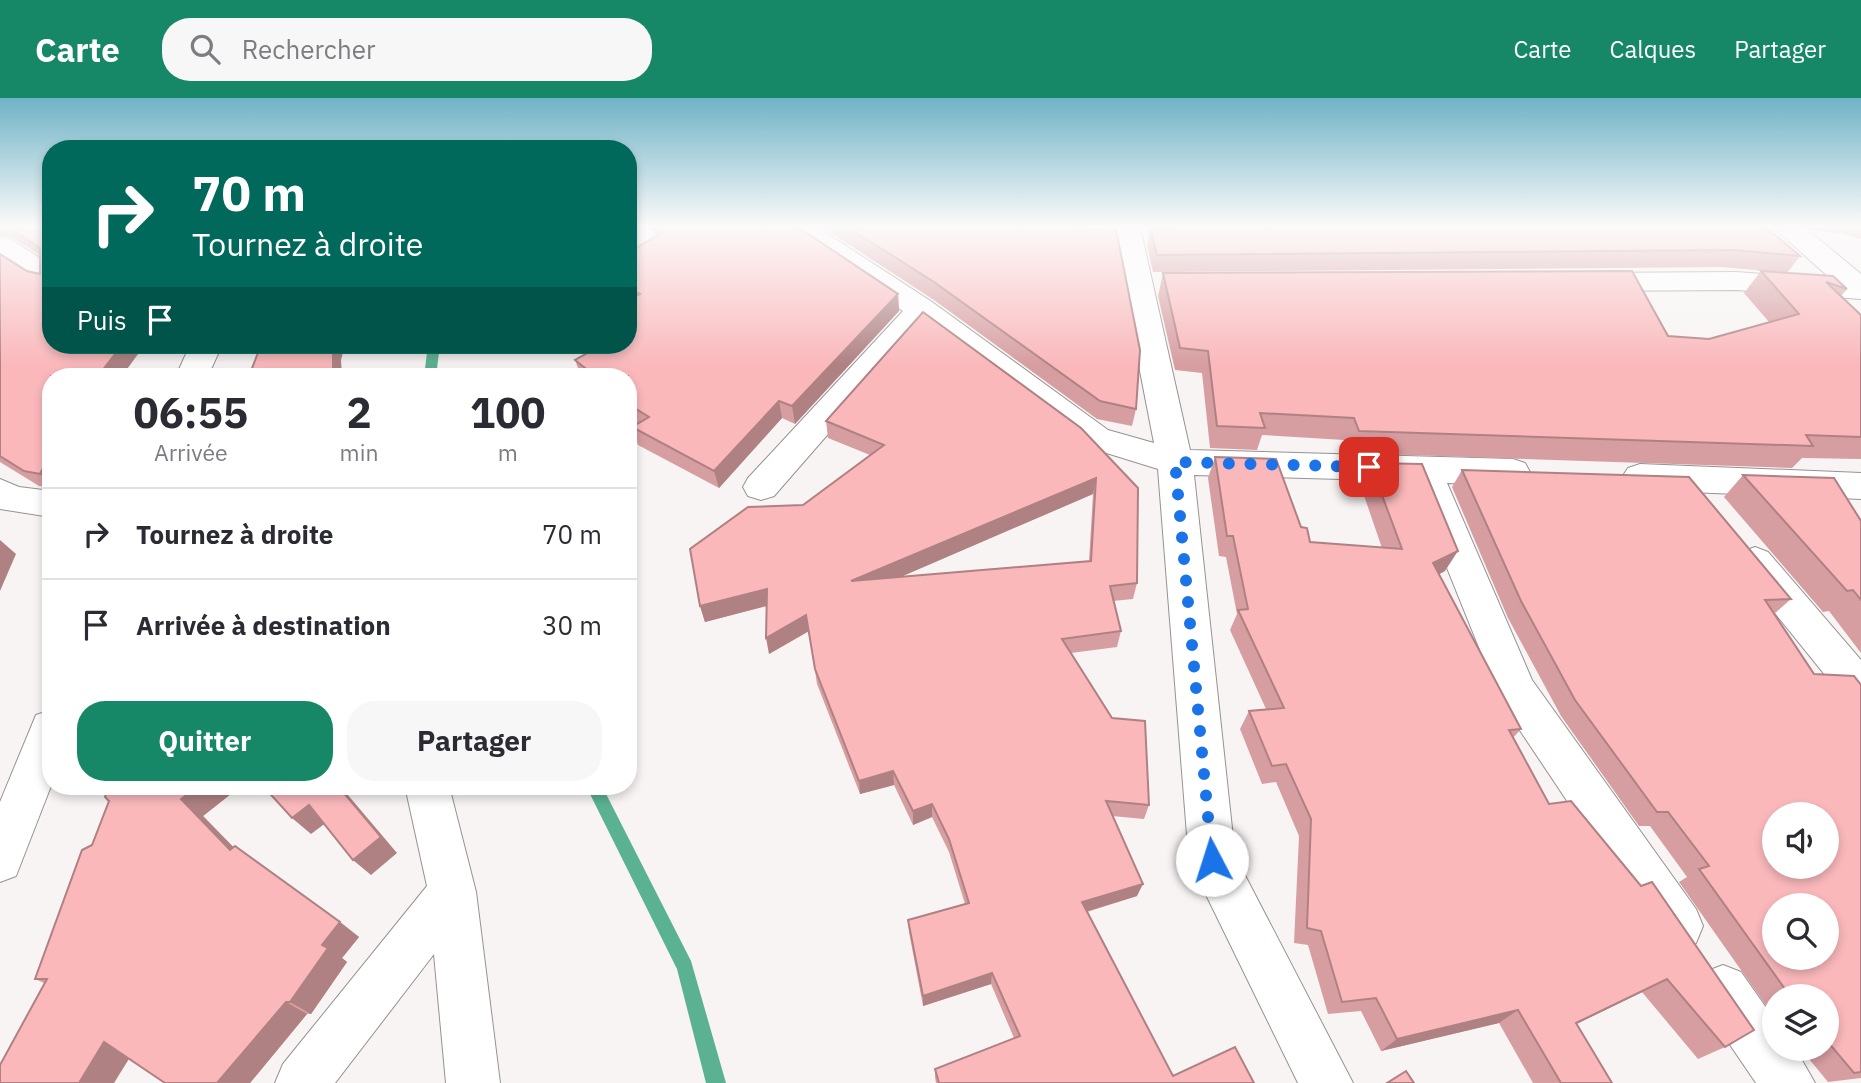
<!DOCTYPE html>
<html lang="fr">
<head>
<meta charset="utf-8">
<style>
  :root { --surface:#fff; --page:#f7f7f7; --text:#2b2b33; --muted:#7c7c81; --line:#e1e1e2; --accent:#168867 }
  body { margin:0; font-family:"IBM Plex Sans",sans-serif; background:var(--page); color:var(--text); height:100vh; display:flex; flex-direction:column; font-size:26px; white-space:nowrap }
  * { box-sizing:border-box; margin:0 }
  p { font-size:23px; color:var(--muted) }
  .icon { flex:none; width:38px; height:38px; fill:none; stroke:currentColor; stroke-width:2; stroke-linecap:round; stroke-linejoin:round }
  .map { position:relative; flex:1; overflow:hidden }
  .side { position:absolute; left:42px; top:270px; width:595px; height:427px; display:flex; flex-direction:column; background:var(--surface); border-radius:28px; box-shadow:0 4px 10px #0003 }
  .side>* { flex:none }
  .banner { position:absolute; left:42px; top:42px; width:595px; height:214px; border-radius:28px; box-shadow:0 4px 10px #0003; background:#00695c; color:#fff; overflow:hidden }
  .tools { position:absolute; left:1762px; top:704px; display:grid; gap:14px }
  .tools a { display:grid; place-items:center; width:77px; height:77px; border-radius:50%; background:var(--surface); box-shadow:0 4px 10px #0003; font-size:35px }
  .pin { position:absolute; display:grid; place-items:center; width:60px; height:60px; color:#fff; margin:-30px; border-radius:14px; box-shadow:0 4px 10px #0006 }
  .me { position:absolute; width:77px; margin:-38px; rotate:355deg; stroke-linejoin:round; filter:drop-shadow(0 0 5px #0008) }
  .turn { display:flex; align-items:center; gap:24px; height:147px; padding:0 35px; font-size:32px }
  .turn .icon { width:91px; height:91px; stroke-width:2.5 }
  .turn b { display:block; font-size:49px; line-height:60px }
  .then { display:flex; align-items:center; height:66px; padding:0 35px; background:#0003; gap:14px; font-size:26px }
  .eta { display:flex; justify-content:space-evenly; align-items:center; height:119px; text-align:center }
  .eta b { font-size:42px; font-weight:800; line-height:49px }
  .action { display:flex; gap:14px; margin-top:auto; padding:14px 35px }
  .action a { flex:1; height:80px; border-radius:28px; background:var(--accent); color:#fff; font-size:28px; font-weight:800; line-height:80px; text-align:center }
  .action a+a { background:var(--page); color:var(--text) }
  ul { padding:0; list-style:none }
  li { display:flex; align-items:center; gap:21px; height:91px; padding:0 35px; border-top:2px solid var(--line) }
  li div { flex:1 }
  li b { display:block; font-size:26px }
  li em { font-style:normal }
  header { display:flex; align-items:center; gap:42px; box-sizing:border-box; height:98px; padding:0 35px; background:var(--accent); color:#fff }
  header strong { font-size:33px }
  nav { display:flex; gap:38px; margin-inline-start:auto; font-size:24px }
  .search { width:490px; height:63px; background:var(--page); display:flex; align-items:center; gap:18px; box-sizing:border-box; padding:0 24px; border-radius:28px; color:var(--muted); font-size:26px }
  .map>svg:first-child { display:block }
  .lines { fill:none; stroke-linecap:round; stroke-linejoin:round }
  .stream { fill:#5bb292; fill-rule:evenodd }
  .street-casing { stroke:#969292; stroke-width:2 }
  .secondary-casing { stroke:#969292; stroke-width:2 }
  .street { fill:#fff; fill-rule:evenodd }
  .secondary { fill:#fff; fill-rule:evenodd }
  .wall { fill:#d79ea1; fill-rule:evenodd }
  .shaded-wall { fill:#af8183 }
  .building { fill:#fab8bb; stroke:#af8183; stroke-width:2; fill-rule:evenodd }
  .route { stroke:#1a73e8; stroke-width:12; stroke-dasharray:0 21.6 }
</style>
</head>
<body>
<header>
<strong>Carte</strong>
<div class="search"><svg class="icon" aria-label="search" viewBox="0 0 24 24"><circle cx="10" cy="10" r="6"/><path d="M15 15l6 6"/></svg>Rechercher</div>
<nav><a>Carte</a><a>Calques</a><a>Partager</a></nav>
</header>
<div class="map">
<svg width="1861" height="985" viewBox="0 0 1861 985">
  <rect width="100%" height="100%" fill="#f8f4f4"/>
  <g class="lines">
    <g class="stream">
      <path d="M428,247H440L436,278H424Z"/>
      <path d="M586,688H602L691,863L726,985H706L677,871Z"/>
    </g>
    <defs>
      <g id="street">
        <path d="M784,129H817L932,204L1108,332L1154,345L1112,129H1140L1190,352L1513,361L1525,365L1530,374L1525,383L1513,387L1447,385L1532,582L1696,811L1703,828L1696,845L1679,852L1662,845L1501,604L1412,383L1194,377L1235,758L1353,985H1298L1189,762L1158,371L1084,348L923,227L774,398L761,402L748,398L743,389L748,380L903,213L788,135Z"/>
        <path d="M1773,129H1804L1861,176V201L1736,192L1587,193L1577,190L1572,184L1577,178L1587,175L1736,174L1831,181Z"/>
        <path d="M0,139L10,141L51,167V189L41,186L0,160Z"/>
        <path d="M1640,366L1861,375V401L1640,392L1628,388L1622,379L1628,370Z"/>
        <path d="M0,381L19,389L51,393V419L0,411Z"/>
        <path d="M1755,449L1768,454L1861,562V609L1846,603L1742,474L1736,464L1742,454Z"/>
        <path d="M405,688H449L476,794L500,985H446L434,856L335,985H275L283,966L427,788Z"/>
        <path d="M1723,867L1741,874L1774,921V950H1795L1815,985H1756L1705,910L1698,892L1705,874Z"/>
      </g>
      <g id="secondary">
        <path d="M190,247H222L208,278H176Z"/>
        <path d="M51,612V688L16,778L0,784V704L36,617Z"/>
      </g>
    </defs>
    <use href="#street" class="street-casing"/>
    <use href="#secondary" class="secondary-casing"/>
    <use href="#street" class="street"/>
    <use href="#secondary" class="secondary"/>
  </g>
  <g class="wall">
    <path d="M0,129H51V247L141,252L51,278V390L39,388L0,364V156L27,173L40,176V157L11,139L0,137Z"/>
    <path d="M644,129H798L898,196L899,213L795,326L782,320L719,390L638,347L632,329L638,326L628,320V278H581L575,262L593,252L585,247H628V155L655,139L653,132Z"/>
    <path d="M822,129H1081L1079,133L1136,311L1132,328L1097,321L934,202Z"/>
    <path d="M1168,129H1772L1767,130L1800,158L1787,175L1833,178L1847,191L1841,198L1861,217V361L1802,360L1792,370L1349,355L1344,342L1262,337L1257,352L1210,350L1202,275L1175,272L1158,198L1163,175L1668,238L1709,241L1769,224L1744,195L1761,173L1777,174L1722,169L1153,174L1147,147L1150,130Z"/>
    <path d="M1808,129H1861V141L1840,135L1813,133Z"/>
    <path d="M826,323L1081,330L1137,485L1133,501L1113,503L1121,533L1117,549L1071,555L1149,707L1144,721L1112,718L1137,798L1087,814L1173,978L1254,985H936L935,979V971L1014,940L991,886L923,908L909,834L908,822L965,806L949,754L932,719L913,727L894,687L860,696L817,586L809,533L769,556L767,508L705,524L700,508L803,407L870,357L828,340ZM1093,396L1089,463L900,479Z"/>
    <path d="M1215,359L1301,429L1310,444L1382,450L1360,386L1370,365L1445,473L1439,476L1521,631L1513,640L1549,706L1725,949L1698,961L1642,894L1576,926L1612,985H1533L1499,925L1381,953L1361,913L1328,916L1308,847L1294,845L1299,738L1276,684L1262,686L1240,631L1249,613L1266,611L1230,532L1237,516L1226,459L1219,458L1208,380Z"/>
    <path d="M1462,372L1791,501L1774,516L1814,576L1861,587V980L1828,984L1800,950H1827V898H1774V919L1679,784L1687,779L1650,728H1639L1561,618L1508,520L1452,389Z"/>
    <path d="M1743,377L1861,423V555L1829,513L1823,514L1724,399Z"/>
    <path d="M109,688H241L203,718L233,749L340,824L359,839L342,860L347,864L311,916H307L250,985H165L44,885L35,881L92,747L109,703Z"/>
  </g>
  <g class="shaded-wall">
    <path d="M1076,129H1081L1072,150L1074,133Z"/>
    <path d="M898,196L899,213L795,326L792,308Z"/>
    <path d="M122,247H137L141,252L122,278H98Z"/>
    <path d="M333,247H345L341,262L342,278H333Z"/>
    <path d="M779,303L782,320L719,390L714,373Z"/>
    <path d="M51,355V387L40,376Z"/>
    <path d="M1096,380L1093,396L852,500L851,483Z"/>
    <path d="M0,442L16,456L0,493Z"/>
    <path d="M1458,453L1445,473L1421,486L1433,465Z"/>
    <path d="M767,491L770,507L705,524L700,508Z"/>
    <path d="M806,517L809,533L769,556L766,540Z"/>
    <path d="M893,673L894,687L860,696L859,683Z"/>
    <path d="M198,688H241L203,718L252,768L230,752L181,701Z"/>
    <path d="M338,688H344L342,690L397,755L371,777L353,762Z"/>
    <path d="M932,706V719L913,727V713Z"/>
    <path d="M309,707L327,724L311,736L292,720Z"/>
    <path d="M1143,786L1137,798L1078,816L1082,804Z"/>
    <path d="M340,824L359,839L342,860L347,864L311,916L290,904L322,847Z"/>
    <path d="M992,875L991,886L923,908V898Z"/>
    <path d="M1667,881L1642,894L1554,937L1576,925Z"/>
    <path d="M286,904L307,916L250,985H217Z"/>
    <path d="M1518,912L1499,925L1381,953L1397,941Z"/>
    <path d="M104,944L132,956L114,985H79Z"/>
  </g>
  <g class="building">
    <path d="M8,129H51V247H122L98,278H51V355L40,376L24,373L0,358V156L27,173L40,176V150Z"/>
    <path d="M658,129H798L898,196L792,308L779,303L714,373L632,329L649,319L628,306V278H595L575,262L602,247H628V202L640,196L628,190V155L661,135L653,132Z"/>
    <path d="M847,129H1076L1074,133L1116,131L1140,252L1136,311L1100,303L934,184Z"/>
    <path d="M1181,129H1766L1800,158L1734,152L1157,157L1150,130Z"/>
    <path d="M1632,173L1668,238L1709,241L1799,216L1761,173L1833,178L1847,191L1826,184L1861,217V339L1806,337L1813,348L1359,333L1354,320L1260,315L1265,330L1217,328L1208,253L1180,250L1163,175Z"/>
    <path d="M923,214L1081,330L1138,390L1137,485L1110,488L1121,533L1062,541L1112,620L1145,623L1149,707L1106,703L1143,786L1082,804L1173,978L1235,949L1254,985H939L935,971L1020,938L992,875L923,898L908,822L969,805L949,741L932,706L913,713L893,673L859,683L815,571L806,517L766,540L767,491L700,508L690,451L748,409L803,407L884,347L826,323ZM1096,380L1091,463L851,483Z"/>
    <path d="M261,247H333V278H249Z"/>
    <path d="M1215,359L1276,361L1301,429L1307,430L1310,444L1402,451L1370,365L1422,366L1458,453L1433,465L1521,631L1509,632L1549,706L1571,703L1641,788L1652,784L1754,932L1725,949L1667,881L1576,925L1612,985H1561L1518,912L1397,941L1376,900L1342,904L1321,833L1307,830L1311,721L1286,666L1272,668L1249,613L1284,610L1238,512L1248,511L1233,438H1227Z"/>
    <path d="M1462,372L1689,379L1791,501L1765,502L1814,576L1854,578L1861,587V974L1854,975L1827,943V898H1790L1699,771L1709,768L1668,714H1657L1575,602L1521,503ZM1774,716H1827V768H1774ZM1774,807H1827V859H1774Z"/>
    <path d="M1743,377L1834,380L1861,423V502L1853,492L1847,493Z"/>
    <path d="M109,688H198L181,701L230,752L235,748L340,824L322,847L328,850L290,904H286L217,985H165L104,944L79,985H0V967L47,881H35L82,752L92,747L109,703L105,699Z"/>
    <path d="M263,688H338L381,739L353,762L309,707L292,720Z"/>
    <path d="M1406,973L1414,985H1387Z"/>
  </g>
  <linearGradient id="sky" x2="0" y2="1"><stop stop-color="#6fb3c6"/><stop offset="0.48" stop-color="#fcfafa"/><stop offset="1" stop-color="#fcfafa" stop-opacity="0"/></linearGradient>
  <rect width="1861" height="267" fill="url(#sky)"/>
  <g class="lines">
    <path class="route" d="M1212,762L1175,364L1369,369"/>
  </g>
</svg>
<div class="tools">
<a><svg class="icon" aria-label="sound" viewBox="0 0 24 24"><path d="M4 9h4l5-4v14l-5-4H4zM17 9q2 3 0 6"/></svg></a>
<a><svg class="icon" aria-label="search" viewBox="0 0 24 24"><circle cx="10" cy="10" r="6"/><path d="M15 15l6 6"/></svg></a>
<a><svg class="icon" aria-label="layers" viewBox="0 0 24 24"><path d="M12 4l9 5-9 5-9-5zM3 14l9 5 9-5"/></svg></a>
</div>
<div class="pin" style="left:1369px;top:369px;background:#d93025"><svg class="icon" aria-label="arrive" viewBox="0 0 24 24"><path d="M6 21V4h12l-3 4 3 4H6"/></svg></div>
<svg class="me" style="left:1212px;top:762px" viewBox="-20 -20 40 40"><circle r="19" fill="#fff"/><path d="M0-13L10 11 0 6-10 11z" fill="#1a73e8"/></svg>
<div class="banner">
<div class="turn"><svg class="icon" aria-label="right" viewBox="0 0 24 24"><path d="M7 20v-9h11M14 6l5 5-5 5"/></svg><div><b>70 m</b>Tournez à droite</div></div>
<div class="then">Puis<svg class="icon" aria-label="arrive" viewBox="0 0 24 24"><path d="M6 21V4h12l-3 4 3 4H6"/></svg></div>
</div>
<section class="side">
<div class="eta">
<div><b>06:55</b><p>Arrivée</p></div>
<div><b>2</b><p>min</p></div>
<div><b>100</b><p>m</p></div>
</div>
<ul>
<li><svg class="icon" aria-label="right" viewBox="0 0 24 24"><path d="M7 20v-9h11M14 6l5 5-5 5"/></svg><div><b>Tournez à droite</b></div><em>70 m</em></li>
<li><svg class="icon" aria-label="arrive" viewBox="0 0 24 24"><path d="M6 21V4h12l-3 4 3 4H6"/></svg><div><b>Arrivée à destination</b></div><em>30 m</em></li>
</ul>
<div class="action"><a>Quitter</a><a>Partager</a></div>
</section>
</div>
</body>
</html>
